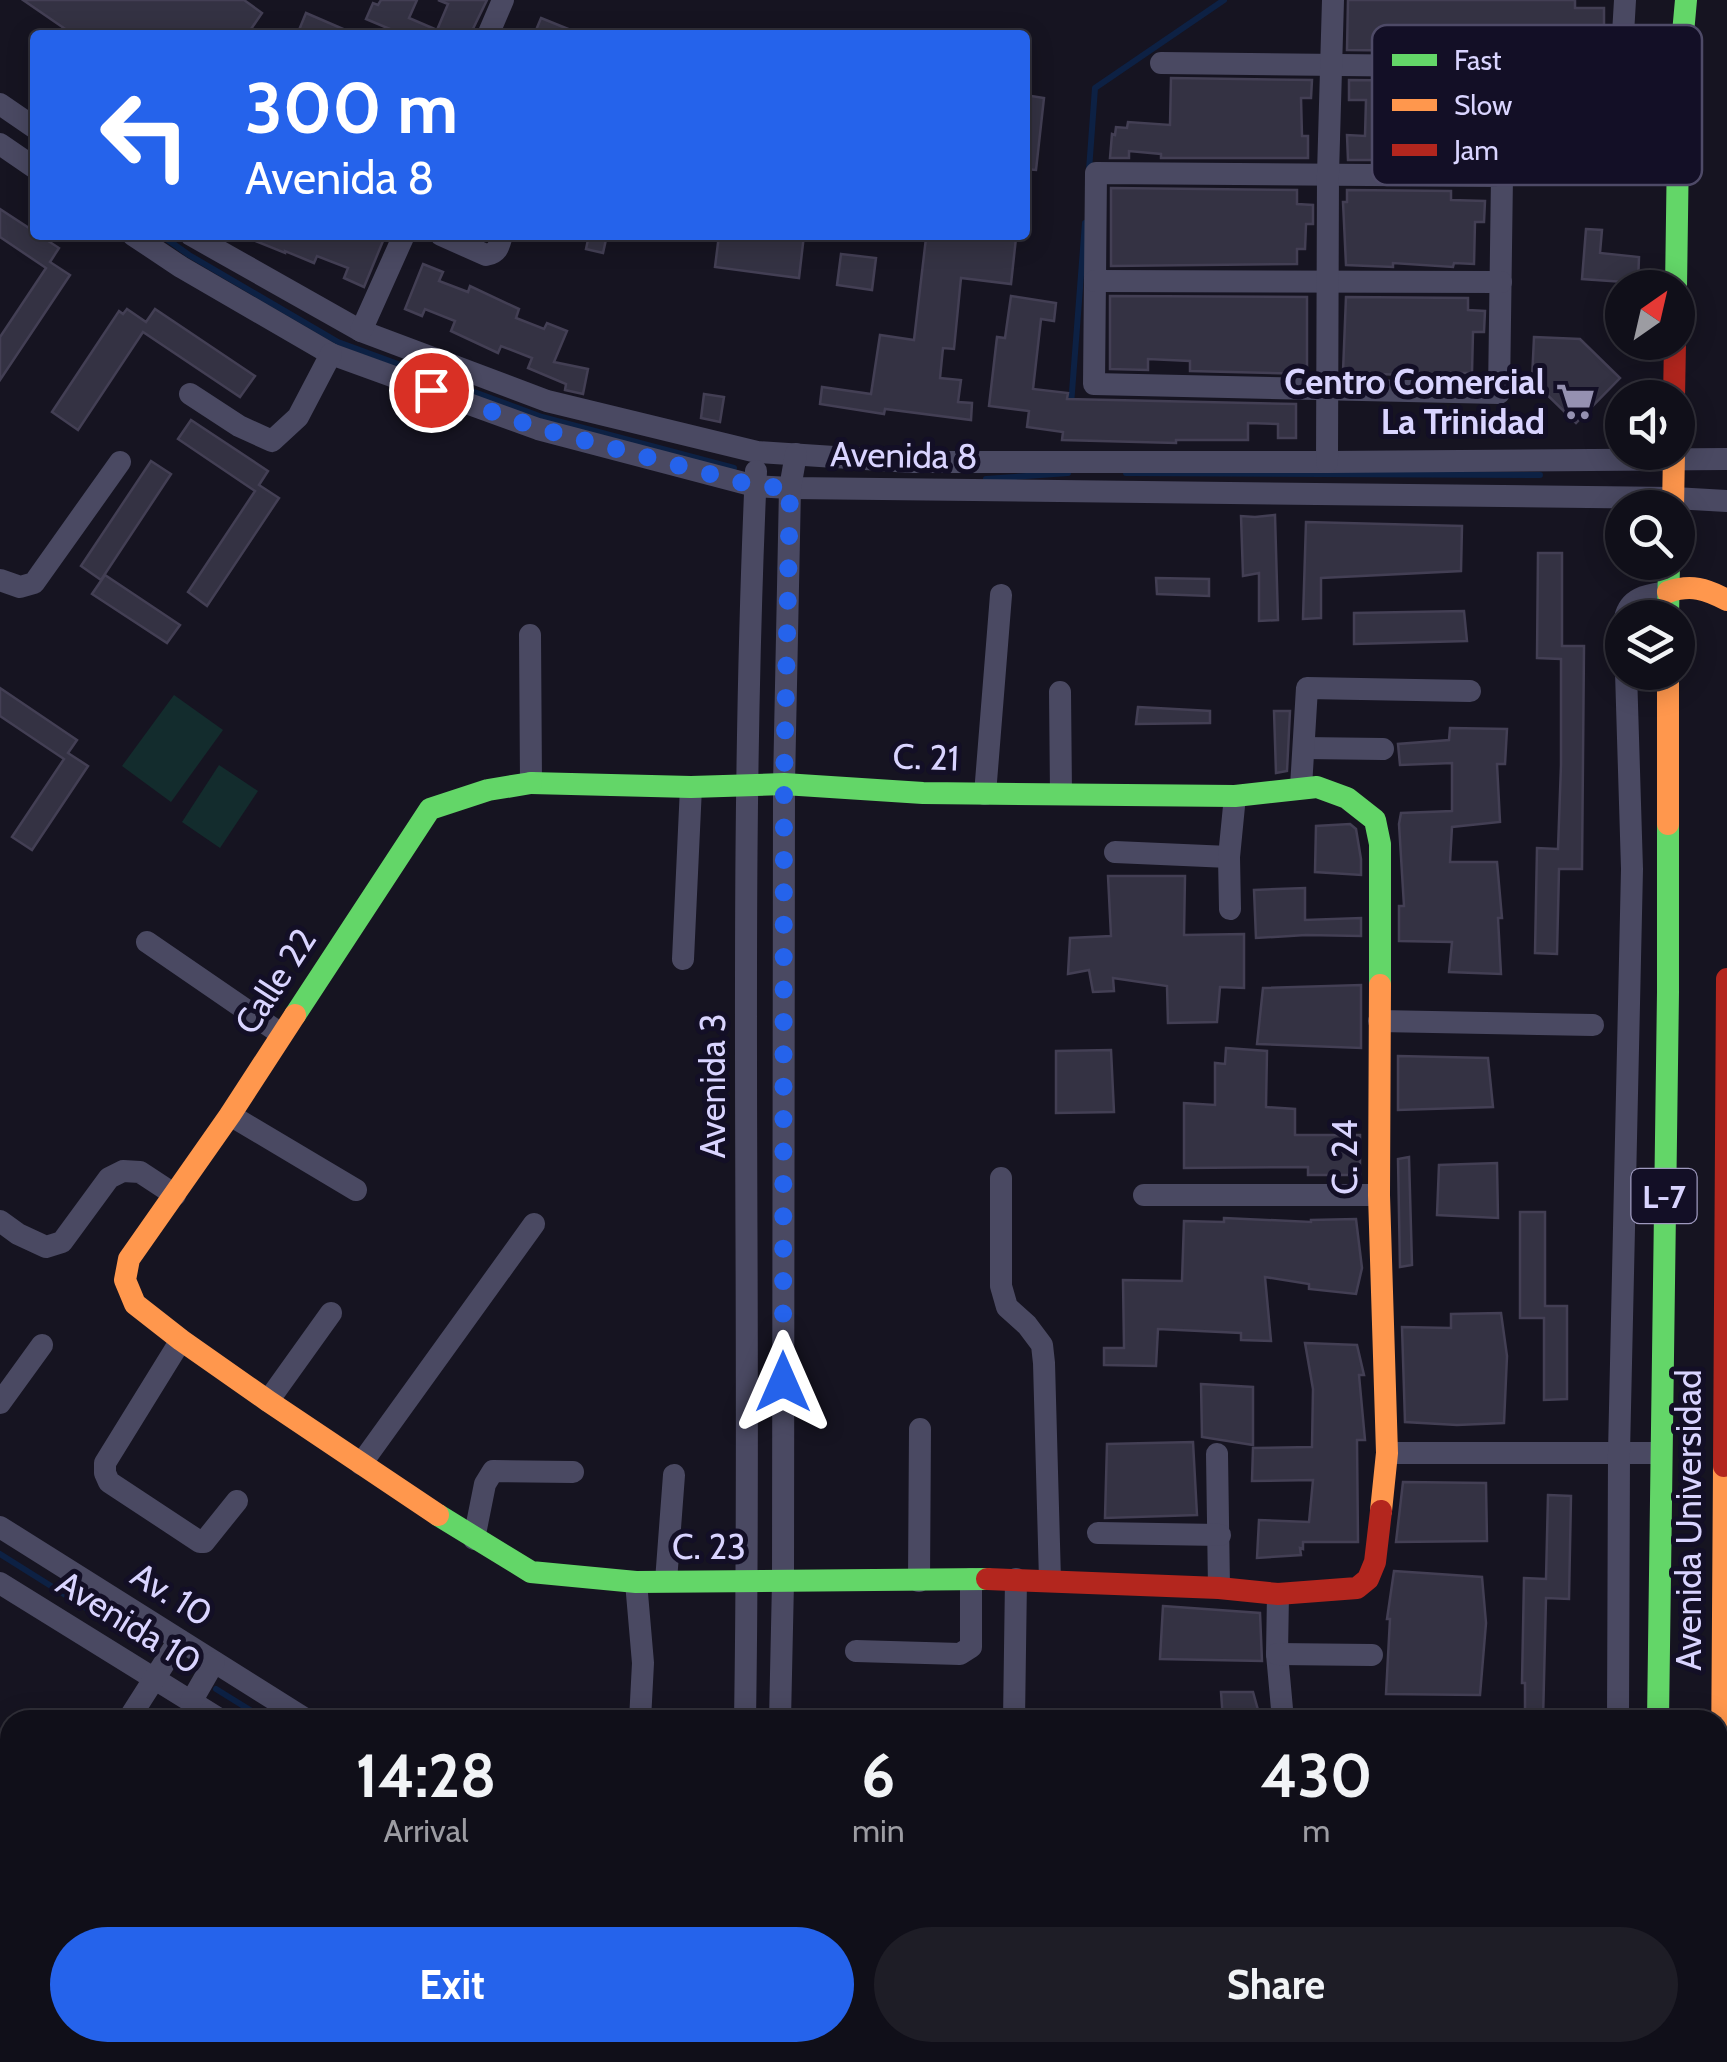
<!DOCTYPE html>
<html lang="en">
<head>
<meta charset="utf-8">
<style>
  :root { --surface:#100f19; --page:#1e1d26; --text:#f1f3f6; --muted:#9c9ca2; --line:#302f38; --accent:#2563eb }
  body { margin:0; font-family:Cabin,sans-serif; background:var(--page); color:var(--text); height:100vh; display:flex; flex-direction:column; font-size:38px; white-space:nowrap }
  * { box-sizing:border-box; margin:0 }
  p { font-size:32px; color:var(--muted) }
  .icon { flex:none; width:55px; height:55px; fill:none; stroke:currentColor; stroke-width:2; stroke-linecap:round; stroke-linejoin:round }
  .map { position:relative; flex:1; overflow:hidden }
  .panel { position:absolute; left:0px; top:1710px; width:1728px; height:352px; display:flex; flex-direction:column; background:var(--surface); border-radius:30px 30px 0 0; box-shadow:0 5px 25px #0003,0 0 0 2px var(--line) }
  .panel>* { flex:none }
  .top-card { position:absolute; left:30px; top:30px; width:1000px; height:210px; border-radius:10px; box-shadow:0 5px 25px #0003,0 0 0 2px var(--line); background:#2563eb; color:#fff; overflow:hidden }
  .needle { width:65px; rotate:34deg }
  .tools { position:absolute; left:1605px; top:270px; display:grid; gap:20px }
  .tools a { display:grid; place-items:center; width:90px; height:90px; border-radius:50%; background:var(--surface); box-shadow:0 5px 25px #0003,0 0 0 2px var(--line); font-size:50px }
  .pin { position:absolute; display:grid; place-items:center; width:85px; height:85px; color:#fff; margin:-42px; border:5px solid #fff; border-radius:50%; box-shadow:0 2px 10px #0007 }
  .me { position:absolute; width:110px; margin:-55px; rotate:0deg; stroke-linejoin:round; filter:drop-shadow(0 0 8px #0008) }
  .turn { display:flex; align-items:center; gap:35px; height:210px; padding:0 50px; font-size:45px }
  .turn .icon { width:130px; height:130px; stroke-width:2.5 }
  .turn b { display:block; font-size:70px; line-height:85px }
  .eta { display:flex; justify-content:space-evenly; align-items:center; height:170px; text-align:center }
  .eta b { font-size:60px; font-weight:700; line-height:70px }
  .action { display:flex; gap:20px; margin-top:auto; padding:20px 50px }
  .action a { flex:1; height:115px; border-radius:60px; background:var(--accent); color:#fff; font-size:40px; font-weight:700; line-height:115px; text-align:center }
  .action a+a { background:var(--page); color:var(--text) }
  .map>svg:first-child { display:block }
  .green { fill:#132c2d }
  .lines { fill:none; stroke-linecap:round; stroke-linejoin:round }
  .stream { stroke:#0d2144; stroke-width:6 }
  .building { fill:#343243; stroke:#433f54; stroke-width:2.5 }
  .street { stroke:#4a4962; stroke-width:22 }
  .fast { stroke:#63d668; stroke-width:22 }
  .slow { stroke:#ff974d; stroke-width:22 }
  .jam { stroke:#b3261e; stroke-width:22 }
  .route { stroke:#2563eb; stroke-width:18; stroke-dasharray:0 32.4 }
  .labels { text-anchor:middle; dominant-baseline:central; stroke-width:10; stroke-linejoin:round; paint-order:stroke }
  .shield { fill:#130f26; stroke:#9e99be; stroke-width:2.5 }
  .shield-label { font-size:32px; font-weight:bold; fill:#d9d4ff }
  .poi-label { font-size:35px; font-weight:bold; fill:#d9d4ff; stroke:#130f26; text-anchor:end }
  .street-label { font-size:35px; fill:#d9d4ff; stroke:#130f26 }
  .key { fill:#130f26; stroke:#4e4a67; stroke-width:2.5 }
  .key-label { font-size:28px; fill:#d9d4ff }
</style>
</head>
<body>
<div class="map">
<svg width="1727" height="2062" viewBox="0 0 1727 2062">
  <rect width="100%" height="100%" fill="#161421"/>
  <g class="green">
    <path d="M174,695L223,730L171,802L122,766Z"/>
    <path d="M219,765L258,791L220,848L182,822Z"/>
  </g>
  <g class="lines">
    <g class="stream">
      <path d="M1089,170L1095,88L1224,0"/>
      <path d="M161,235L189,255L338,342L542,417L734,468"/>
      <path d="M1071,405L1085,223"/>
      <path d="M1126,473L1540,475"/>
      <path d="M986,479L1068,473"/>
      <path d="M0,1554L153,1650"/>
      <path d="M181,1667L188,1672"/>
      <path d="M216,1689L266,1720"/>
    </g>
  </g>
  <g class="building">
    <path d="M23,0H244L262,13L247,35H74Z"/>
    <path d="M381,0H417L409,18L437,30L448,4L438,0H487L470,35H404L366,19L373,3L378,5Z"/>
    <path d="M1348,0H1575V8H1604V53L1347,50Z"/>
    <path d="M306,13L357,35H297Z"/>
    <path d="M541,18L583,35H534Z"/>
    <path d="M1171,78L1312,80L1311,98H1301L1302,136H1308V158H1161V154L1129,151V158H1110L1112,134L1115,135L1116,127L1127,128L1128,122L1170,125Z"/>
    <path d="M1349,80L1453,81V95L1485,97V82H1503L1504,90H1511L1509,146L1502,145V156H1484V161L1422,157V160H1348L1347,135L1365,136L1366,100H1349Z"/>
    <path d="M1025,95L1044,98L1036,170L1025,169Z"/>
    <path d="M1111,188L1297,190V204L1313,205V224H1306L1305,249H1297V264L1111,266Z"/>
    <path d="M1347,190L1451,191V200L1485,201L1484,222H1475L1474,264L1454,263L1453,267L1393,263V267L1346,265L1343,202H1347Z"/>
    <path d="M0,209L35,232V235H39L59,248L50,262L70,275L0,380V337L46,268L0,237Z"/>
    <path d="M1586,229L1602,230L1600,253L1639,257L1638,283L1582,279Z"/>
    <path d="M241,235H368L383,241L364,287L344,278L348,268L317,256L314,263L285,251V253Z"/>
    <path d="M589,235H607L603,253L586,249Z"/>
    <path d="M719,235H804L799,278L715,267Z"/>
    <path d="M934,235H1009V237L1016,238L1011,284L961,278L954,349L943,348L940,378L961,380L958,402L972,403L971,420L885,409L884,414L820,404L822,387L871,394L880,335L914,340L926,238L934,239Z"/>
    <path d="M841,254L876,258L872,290L837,285Z"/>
    <path d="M423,264L443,272L439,281L468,292L470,286L519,309L516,318L544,329L547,323L567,331L554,362L588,369L583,394L565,390L566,384L528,368L532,358L501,346L498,353L451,331L455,321L425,309L422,316L405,309Z"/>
    <path d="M1011,296L1056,303L1054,321L1041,319L1033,389L1068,393L1067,399L1296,404V438H1278V424L1248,423V440H1176V443L1062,440L1063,432L1027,427L1029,411L989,406L997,337L1005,338Z"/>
    <path d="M1110,296L1307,297V374L1190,371V361L1148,359V370L1110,369Z"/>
    <path d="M1346,297L1468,298V310L1485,311L1484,332H1473L1472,373H1451V376H1420L1343,372Z"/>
    <path d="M127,309L146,322L155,309L255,376L240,397L143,332L78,430L52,412L119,311L123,314Z"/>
    <path d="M1534,337L1580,339L1620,378L1576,423L1532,380Z"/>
    <path d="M704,394L724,397L720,422L701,418Z"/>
    <path d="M191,420L268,471L259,485L279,498L207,606L188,592L255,491L178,439Z"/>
    <path d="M151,461L171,474L101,580L81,566Z"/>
    <path d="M1275,515L1278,620L1259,621V573L1243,576L1241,516L1255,517Z"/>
    <path d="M1306,522L1462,526L1461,571L1321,578V618L1303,619Z"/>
    <path d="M1538,553H1562V646H1584L1582,869H1559L1557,954L1535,953L1537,848L1558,849L1561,765V659L1537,658Z"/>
    <path d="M105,575L180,625L167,643L92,594Z"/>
    <path d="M1156,578L1209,579V596L1157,594Z"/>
    <path d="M1464,611L1467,641L1354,644V613Z"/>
    <path d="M0,688L77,740L68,753L88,766L32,850L12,837L64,759L0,716Z"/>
    <path d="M1138,707L1210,711V723L1136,724Z"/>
    <path d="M1274,711H1290L1287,771L1276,773Z"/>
    <path d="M1450,728L1507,729L1505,764H1497L1500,822L1452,827L1450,862H1497L1502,918H1498L1501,974L1449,972L1452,942L1399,941V906H1404L1399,824L1401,813L1452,811V763L1400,765L1398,744L1449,740Z"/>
    <path d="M1350,824L1356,829L1361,859V875L1315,872L1316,826Z"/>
    <path d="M1108,876H1185L1184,935L1244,934V988L1220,987L1217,1022L1168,1023L1167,986L1113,978L1114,991L1093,992L1089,970L1068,974L1070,938L1111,936Z"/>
    <path d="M1305,888V920L1361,918V936L1306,935L1256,938L1254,890Z"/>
    <path d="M1361,985V1048L1257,1044L1263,988Z"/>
    <path d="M1226,1048L1267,1051L1266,1107L1295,1109V1135H1360V1175H1308V1167L1184,1168V1103L1215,1105V1063L1225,1064Z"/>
    <path d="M1111,1050L1114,1112L1056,1113V1051Z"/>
    <path d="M1398,1056L1488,1058L1493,1107L1398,1110Z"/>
    <path d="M1409,1157L1412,1265L1400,1267L1398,1159Z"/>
    <path d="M1497,1163L1498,1218L1437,1215L1439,1165Z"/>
    <path d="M1520,1212H1545V1306H1567V1399L1544,1400V1318H1520Z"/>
    <path d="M1224,1218L1311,1222V1220L1356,1219L1362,1268L1356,1294L1309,1289V1284L1265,1277L1271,1341L1241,1340V1333L1158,1329L1156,1366L1104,1365V1348H1124L1123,1280L1182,1281L1184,1221L1224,1222Z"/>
    <path d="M1501,1313L1507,1356L1504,1423L1457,1425L1405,1422L1402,1327L1451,1328V1314Z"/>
    <path d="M1305,1343L1357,1345L1364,1375H1359L1365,1440H1357L1358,1542H1303V1549L1300,1548L1301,1555L1257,1558L1259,1520L1309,1522L1313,1480L1252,1481L1253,1448L1312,1447L1313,1389Z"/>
    <path d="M1201,1384L1253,1387V1445L1202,1437Z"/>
    <path d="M1193,1442L1197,1515L1105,1518L1107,1444Z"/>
    <path d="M1403,1482L1486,1483L1487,1541L1396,1542Z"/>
    <path d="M1548,1495L1571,1496L1569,1599L1546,1598L1543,1720H1525V1683H1522L1524,1578L1546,1579Z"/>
    <path d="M1394,1571L1482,1577L1486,1623L1480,1695L1386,1694L1390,1619H1387Z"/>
    <path d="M1163,1606L1260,1613L1262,1661L1160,1659Z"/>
    <path d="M1221,1692H1253L1258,1710L1249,1713L1250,1720H1223Z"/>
  </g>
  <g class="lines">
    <g class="street">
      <path d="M488,35L503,0"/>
      <path d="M1161,63L1621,68L1625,0"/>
      <path d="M0,104L35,128"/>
      <path d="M0,144L35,168"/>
      <path d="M1096,173L1502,176L1499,393L1094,384Z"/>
      <path d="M133,235L181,267L331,354L538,429L755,486L790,488L1674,498L1727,501"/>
      <path d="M191,235L361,331L547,401L757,452L911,462H1327L1727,459"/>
      <path d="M441,235L486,255C498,253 499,246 502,235"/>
      <path d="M1095,281L1501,282"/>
      <path d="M361,331L404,235"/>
      <path d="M190,394L239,426L272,441L298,417L331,354"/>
      <path d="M1327,462L1328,174L1333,0"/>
      <path d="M0,580L20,587L34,583L120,462"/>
      <path d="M1625,618C1630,596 1649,595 1668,592"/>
      <path d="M530,635L531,783"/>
      <path d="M1060,692L1061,794"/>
      <path d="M1304,748L1383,749"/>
      <path d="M1301,787L1307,688L1470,691"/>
      <path d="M985,794L1001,595"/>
      <path d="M1115,852L1229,857"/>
      <path d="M1230,909L1229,857L1235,796"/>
      <path d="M147,942L281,1034"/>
      <path d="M683,959L691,787"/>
      <path d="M1379,1021L1593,1025"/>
      <path d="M230,1115L356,1190"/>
      <path d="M1001,1178V1286L1007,1307L1027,1325L1042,1345L1044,1363L1050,1580"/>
      <path d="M1144,1195H1379"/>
      <path d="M0,1221L18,1234L46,1247L62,1242L109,1178L123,1171L140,1172L175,1195"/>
      <path d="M181,1340L105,1463V1473L109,1482L200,1542H204L237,1501"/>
      <path d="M268,1401L331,1313"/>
      <path d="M0,1403L42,1345"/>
      <path d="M1387,1453H1660"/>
      <path d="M1217,1454L1219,1588"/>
      <path d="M361,1464L534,1224"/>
      <path d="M0,1527L307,1720"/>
      <path d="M1098,1533L1220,1535"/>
      <path d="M474,1539L485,1484L493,1471L573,1472"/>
      <path d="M666,1581L674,1475"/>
      <path d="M919,1581L920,1429"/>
      <path d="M636,1582L643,1663L640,1720"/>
      <path d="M0,1583L221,1720"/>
      <path d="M1278,1594L1277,1654L1283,1720"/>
      <path d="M856,1651L960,1654L971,1647V1579"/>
      <path d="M1277,1654L1372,1655"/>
      <path d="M191,1702L214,1662"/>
      <path d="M128,1720L179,1640"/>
      <path d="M745,1720C752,1304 737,887 756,471"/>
      <path d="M780,1720L783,1582L784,784L790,488L796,454"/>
      <path d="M1014,1720L1016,1579"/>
      <path d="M1618,1720L1619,1453L1632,869L1626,672"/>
      <path d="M0,1919L10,1903"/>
      <path d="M221,2062L227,2052"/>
      <path d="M531,2062V2052"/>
      <path d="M577,2062L583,2052"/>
      <path d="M742,2062V2052"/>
      <path d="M776,2062L777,2052"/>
    </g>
    <g class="fast">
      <path d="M1676,288L1679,77L1686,0"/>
      <path d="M1668,618L1669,562"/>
      <path d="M531,783L691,787L784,784L923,793L1235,796L1317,787L1347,798L1375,820L1380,844V985"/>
      <path d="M295,1015L430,809L488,790L531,783"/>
      <path d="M438,1515L531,1572L636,1582L987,1579"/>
      <path d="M1658,1720L1668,992V824"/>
      <path d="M1656,2052V2062"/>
    </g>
    <g class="slow">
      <path d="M1673,508L1674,452"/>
      <path d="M1668,592C1691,584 1706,589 1727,600"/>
      <path d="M1668,672V824"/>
      <path d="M1380,985L1379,1195L1387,1453L1381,1511"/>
      <path d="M295,1015L230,1115L129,1259L125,1280L135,1304L181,1340L268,1401L438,1515"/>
      <path d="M1720,2062L1724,1466"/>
    </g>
    <g class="jam">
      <path d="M1674,398L1675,342"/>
      <path d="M1724,1466L1727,979"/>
      <path d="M987,1579L1219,1588L1278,1594L1357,1588L1368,1579L1375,1562L1381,1511"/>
    </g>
  </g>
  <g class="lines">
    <path class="route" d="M431,390L538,428L755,486L790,488L784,784L783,1382"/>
  </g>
  <defs>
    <symbol id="supermarket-bare" viewBox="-9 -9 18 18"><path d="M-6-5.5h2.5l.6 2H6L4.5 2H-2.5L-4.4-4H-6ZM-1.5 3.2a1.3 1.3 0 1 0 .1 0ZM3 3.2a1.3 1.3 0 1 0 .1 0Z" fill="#9591b1" stroke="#130f26" stroke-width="2.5" paint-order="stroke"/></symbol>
  </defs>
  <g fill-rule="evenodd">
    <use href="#supermarket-bare" x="1548" y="374" width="55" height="55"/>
  </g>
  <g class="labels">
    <rect class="shield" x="1631.5" y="1169" width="65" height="54" rx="8"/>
    <g class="shield-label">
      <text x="1664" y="1196">L-7</text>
    </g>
    <g class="poi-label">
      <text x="1545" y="381">Centro Comercial<tspan x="1545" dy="40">La Trinidad</tspan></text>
    </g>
    <g class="street-label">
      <text transform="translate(904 455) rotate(1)">Avenida 8</text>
      <text transform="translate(926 757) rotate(2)">C. 21</text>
      <text transform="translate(275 981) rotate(-57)">Calle 22</text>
      <text transform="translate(712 1086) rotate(-90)">Avenida 3</text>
      <text transform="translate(1344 1157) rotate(-90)">C. 24</text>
      <text transform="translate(1688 1520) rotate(-90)">Avenida Universidad</text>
      <text x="709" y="1546">C. 23</text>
      <text transform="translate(172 1594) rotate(32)">Av. 10</text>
      <text transform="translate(129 1622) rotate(32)">Avenida 10</text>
    </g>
  </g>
  <rect x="1372" y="25" width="330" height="160" rx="15" class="key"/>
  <rect x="1392" y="54" width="45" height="12" fill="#63d668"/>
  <rect x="1392" y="99" width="45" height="12" fill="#ff974d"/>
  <rect x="1392" y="144" width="45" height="12" fill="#b3261e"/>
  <g class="key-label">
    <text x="1454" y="70">Fast</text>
    <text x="1454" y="115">Slow</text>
    <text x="1454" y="160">Jam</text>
  </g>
</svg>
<div class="tools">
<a><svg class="needle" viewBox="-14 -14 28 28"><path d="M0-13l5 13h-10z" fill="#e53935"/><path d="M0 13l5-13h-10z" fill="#9c9ca2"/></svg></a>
<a><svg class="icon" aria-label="sound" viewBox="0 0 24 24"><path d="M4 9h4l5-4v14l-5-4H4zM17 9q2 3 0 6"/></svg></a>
<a><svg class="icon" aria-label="search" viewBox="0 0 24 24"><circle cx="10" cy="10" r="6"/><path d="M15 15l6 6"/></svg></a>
<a><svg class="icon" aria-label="layers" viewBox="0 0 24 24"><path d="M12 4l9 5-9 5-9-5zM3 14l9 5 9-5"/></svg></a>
</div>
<div class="pin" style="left:431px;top:390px;background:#d93025"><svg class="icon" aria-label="arrive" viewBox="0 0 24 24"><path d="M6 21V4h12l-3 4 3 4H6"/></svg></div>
<svg class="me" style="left:783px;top:1382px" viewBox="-20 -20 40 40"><path d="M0-17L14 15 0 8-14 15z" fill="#2563eb" stroke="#fff" stroke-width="4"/></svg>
<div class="top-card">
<div class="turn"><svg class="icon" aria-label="left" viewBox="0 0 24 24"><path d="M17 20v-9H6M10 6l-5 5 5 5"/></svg><div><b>300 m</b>Avenida 8</div></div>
</div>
<section class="panel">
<div class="eta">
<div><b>14:28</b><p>Arrival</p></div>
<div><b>6</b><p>min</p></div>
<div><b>430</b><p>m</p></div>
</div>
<div class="action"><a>Exit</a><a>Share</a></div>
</section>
</div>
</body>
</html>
